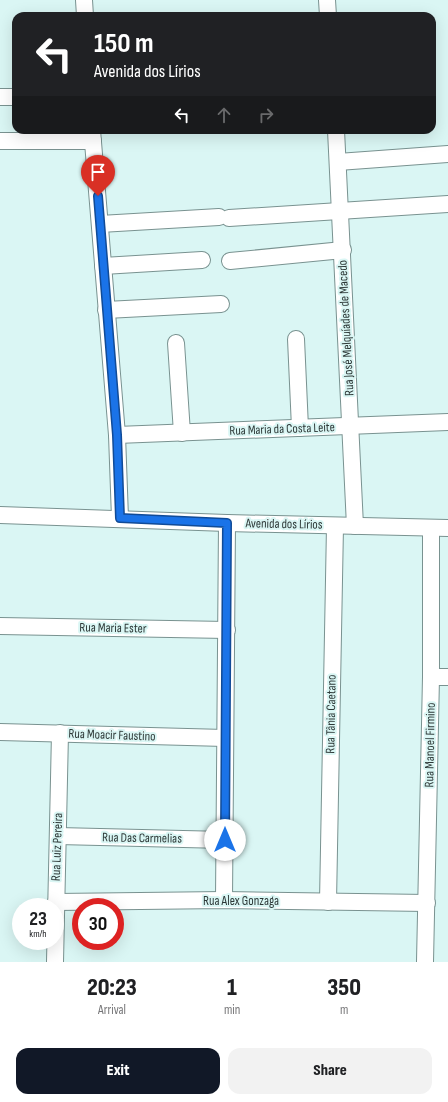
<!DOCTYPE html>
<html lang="en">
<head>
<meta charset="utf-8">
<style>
  :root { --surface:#fff; --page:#f2f2f2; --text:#202124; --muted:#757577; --accent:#111827 }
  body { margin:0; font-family:"Sofia Sans Condensed",sans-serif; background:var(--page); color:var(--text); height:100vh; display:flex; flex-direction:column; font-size:15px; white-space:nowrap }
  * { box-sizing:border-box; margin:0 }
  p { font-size:13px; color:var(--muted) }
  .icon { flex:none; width:22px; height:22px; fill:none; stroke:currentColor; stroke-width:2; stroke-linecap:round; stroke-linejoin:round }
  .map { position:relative; height:962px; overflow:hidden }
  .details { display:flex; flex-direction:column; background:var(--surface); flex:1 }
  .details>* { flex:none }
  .guide { position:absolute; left:12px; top:12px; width:424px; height:122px; border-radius:12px; box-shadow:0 4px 16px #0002; background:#202124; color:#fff; overflow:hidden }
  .speed { position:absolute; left:12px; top:898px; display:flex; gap:8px; font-size:20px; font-weight:700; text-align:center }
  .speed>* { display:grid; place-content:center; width:52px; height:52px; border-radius:50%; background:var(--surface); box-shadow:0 4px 16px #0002; line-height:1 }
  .speed small { font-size:10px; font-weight:400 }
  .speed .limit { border:6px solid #d22; background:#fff; color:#111 }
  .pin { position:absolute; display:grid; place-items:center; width:34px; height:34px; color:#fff; margin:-41px -17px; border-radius:50% 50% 50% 0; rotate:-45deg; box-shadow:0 0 4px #0007 }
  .pin .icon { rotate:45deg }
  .me { position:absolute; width:44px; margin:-22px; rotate:0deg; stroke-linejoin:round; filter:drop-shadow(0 0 3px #0008) }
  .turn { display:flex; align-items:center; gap:14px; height:84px; padding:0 16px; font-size:18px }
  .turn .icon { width:52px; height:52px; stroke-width:2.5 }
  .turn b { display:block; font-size:28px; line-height:34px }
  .lanes { display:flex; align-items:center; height:38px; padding:0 16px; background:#0003; justify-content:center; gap:20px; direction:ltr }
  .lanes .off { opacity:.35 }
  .eta { display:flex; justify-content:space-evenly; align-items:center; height:68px; text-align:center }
  .eta b { font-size:24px; font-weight:800; line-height:28px }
  .primary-button { display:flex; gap:8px; margin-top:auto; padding:8px 16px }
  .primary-button a { flex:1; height:46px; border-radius:12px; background:var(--accent); color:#fff; font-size:16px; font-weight:800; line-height:46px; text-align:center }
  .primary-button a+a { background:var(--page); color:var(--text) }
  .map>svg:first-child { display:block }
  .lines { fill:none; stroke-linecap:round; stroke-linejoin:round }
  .minor-casing { stroke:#799290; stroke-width:18 }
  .minor { stroke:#fff; stroke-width:16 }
  .route-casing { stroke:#114b97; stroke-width:10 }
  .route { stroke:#1a73e8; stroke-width:7 }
  .labels { text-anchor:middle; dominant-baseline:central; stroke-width:4; stroke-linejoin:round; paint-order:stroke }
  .street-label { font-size:13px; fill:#2d3837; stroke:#daf6f4 }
</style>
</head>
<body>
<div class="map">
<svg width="448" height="962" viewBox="0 0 448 962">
  <rect width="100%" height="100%" fill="#daf6f4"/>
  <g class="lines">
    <defs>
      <g id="minor">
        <path d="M84,0L85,16"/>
        <path d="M327,0L328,16"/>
        <path d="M0,97H16"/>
        <path d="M92,130L117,435L120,518"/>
        <path d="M336,130L355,526"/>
        <path d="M0,141H93"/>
        <path d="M338,162L448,154"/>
        <path d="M229,218L448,204"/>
        <path d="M100,224L219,217"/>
        <path d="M230,261L343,250"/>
        <path d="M103,266L202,260"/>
        <path d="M106,310L221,304"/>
        <path d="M296,339L300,428"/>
        <path d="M176,343L182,433"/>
        <path d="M117,435L448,422"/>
        <path d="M0,515L227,523L448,528"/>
        <path d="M0,626L227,630"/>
        <path d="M431,677H448"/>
        <path d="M0,732L225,738"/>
        <path d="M58,836L225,840"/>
        <path d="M224,900L227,523"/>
        <path d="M56,902L224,900L427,903"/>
        <path d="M328,902L335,526"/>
        <path d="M55,962L60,733"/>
        <path d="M425,962L431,677V528"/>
      </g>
    </defs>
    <use href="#minor" class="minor-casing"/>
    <use href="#minor" class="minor"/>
  </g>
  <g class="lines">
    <defs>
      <path id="route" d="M98,196L117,435L120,518L227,523L225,840"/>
    </defs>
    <use href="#route" class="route-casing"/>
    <use href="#route" class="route"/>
  </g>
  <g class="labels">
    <g class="street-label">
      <text transform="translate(346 328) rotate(-93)">Rua José Melquíades de Macedo</text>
      <text transform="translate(282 429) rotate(-2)">Rua Maria da Costa Leite</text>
      <text transform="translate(284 524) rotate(1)">Avenida dos Lírios</text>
      <text transform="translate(113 628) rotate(1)">Rua Maria Ester</text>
      <text transform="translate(331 714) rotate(-89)">Rua Tânia Caetano</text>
      <text transform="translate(112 735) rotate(2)">Rua Moacir Faustino</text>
      <text transform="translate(430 745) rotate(-89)">Rua Manoel Firmino</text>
      <text transform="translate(142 838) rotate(1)">Rua Das Carmelias</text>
      <text transform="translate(57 847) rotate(-88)">Rua Luiz Pereira</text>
      <text x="241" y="901">Rua Alex Gonzaga</text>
    </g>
  </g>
</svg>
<div class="speed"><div>23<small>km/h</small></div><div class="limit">30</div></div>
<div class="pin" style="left:98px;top:196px;background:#d93025"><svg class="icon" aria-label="arrive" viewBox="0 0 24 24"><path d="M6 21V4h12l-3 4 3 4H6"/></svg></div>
<svg class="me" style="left:225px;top:840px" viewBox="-20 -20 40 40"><circle r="19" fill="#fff"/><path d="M0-13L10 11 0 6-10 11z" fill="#1a73e8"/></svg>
<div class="guide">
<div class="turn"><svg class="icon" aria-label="left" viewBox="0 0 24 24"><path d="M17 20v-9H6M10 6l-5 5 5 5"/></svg><div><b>150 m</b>Avenida dos Lírios</div></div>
<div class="lanes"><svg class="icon" aria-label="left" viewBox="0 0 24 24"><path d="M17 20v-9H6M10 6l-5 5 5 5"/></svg><svg class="icon off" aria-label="ahead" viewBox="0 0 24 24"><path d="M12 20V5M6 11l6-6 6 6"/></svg><svg class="icon off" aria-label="right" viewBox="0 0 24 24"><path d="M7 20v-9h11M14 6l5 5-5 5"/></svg></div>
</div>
</div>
<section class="details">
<div class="eta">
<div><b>20:23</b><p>Arrival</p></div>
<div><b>1</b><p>min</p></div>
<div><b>350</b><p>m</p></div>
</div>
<div class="primary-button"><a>Exit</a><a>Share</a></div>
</section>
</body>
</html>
